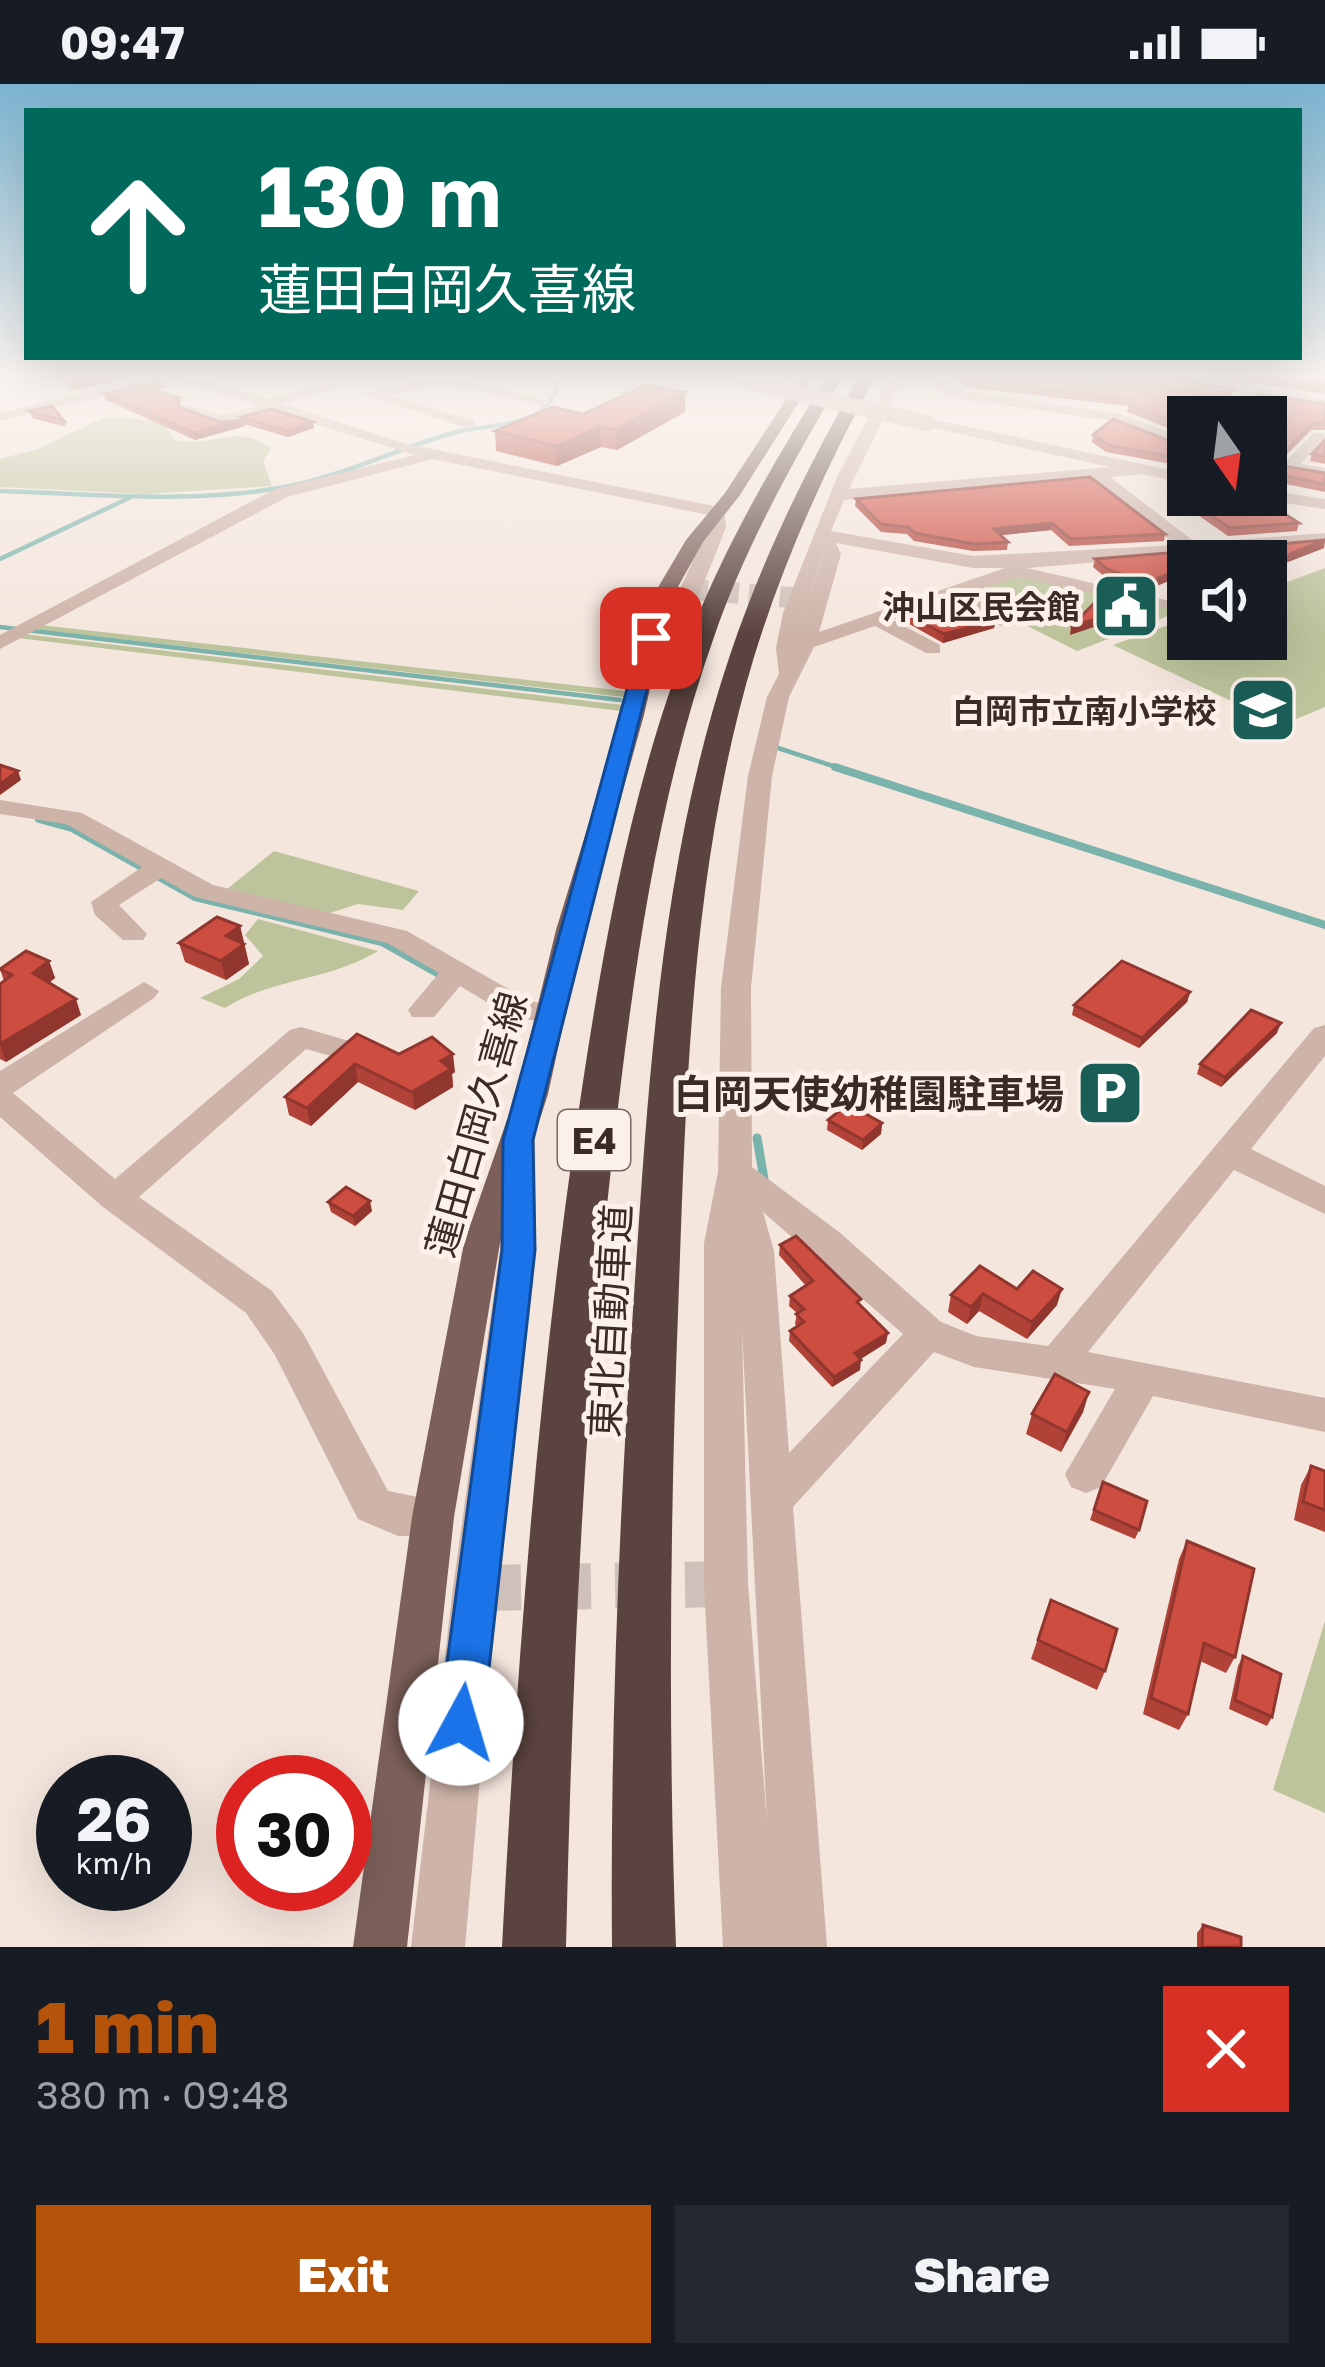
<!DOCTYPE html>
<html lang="en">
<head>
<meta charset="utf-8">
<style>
  :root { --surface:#171b24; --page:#242831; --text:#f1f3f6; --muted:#9ea1a6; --accent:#b45309 }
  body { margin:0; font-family:"Golos Text","Noto Sans JP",sans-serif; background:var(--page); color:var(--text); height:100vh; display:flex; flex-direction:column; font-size:45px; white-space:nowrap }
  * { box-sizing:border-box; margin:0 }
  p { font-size:39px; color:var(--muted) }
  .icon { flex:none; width:66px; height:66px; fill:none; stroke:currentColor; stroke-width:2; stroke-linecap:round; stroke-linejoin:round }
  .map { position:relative; height:1863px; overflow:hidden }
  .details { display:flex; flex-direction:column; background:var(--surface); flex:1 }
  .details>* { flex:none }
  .top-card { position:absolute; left:24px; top:24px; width:1278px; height:252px; border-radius:0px; box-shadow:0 12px 48px #0002; background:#00695c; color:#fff; overflow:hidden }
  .needle { width:78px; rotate:166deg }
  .buttons { position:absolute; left:1167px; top:312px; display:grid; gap:24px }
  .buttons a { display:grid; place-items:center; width:120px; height:120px; border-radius:0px; background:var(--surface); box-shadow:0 12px 48px #0002; font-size:60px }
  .speed { position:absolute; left:36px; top:1671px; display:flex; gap:24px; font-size:60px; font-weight:700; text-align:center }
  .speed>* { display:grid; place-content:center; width:156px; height:156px; border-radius:50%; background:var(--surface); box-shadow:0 12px 48px #0002; line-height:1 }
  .speed small { font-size:30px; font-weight:400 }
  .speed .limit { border:18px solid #d22; background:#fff; color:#111 }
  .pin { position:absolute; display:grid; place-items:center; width:102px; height:102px; color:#fff; margin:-51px; border-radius:24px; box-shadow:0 6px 18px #0006 }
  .me { position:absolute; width:132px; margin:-66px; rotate:6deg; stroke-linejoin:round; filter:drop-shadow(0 0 9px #0008) }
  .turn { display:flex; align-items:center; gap:42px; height:252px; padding:0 36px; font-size:54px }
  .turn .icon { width:156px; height:156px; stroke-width:2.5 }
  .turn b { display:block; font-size:84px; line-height:102px }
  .round { display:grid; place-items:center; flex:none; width:126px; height:126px; border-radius:0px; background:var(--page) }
  .summary { display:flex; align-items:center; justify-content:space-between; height:204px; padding:0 36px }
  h1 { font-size:72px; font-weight:800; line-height:90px; color:var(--accent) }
  .button { display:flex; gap:24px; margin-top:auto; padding:24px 36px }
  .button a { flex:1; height:138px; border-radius:0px; background:var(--accent); color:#fff; font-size:48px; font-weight:800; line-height:138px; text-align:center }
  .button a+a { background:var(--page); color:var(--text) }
  .status { display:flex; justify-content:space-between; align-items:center; height:84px; padding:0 60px; background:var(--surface); direction:ltr }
  .status svg { height:33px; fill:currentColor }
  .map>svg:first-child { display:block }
  .green { fill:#bdc49c }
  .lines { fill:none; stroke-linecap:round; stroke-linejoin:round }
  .stream-far2 { stroke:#7ab3ac; stroke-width:4.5 }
  .stream-far1 { stroke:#7ab3ac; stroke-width:8 }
  .stream { stroke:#7ab3ac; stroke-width:9 }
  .minor-tunnel-far1 { stroke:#cfc1b9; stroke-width:21; stroke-dasharray:21 10; stroke-linecap:butt }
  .minor-tunnel { stroke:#cfc1b9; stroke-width:46; stroke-dasharray:46 24; stroke-linecap:butt }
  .minor { fill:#cdb3a8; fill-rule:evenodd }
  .major { fill:#7c5f59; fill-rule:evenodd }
  .highway { fill:#5b433f; fill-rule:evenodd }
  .minor-bridge { stroke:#cdb3a8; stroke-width:16 }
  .wall { fill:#b14238 }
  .shaded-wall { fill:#90362e }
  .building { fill:#ce4d41; stroke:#90362e; stroke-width:3 }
  .route { fill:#1a73e8; stroke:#114b97; stroke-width:3 }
  .labels { text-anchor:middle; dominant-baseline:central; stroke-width:10; stroke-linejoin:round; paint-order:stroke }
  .far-poi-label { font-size:33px; font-weight:bold; fill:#3a2b29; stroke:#fbf1ea; text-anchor:end }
  .shield { fill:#fbf1ea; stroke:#746663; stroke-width:3 }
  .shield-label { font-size:36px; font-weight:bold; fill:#3a2b29 }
  .poi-label { font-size:39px; font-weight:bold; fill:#3a2b29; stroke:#fbf1ea; text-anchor:end }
  .street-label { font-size:39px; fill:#3a2b29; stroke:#fbf1ea }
</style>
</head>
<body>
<div class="status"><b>09:47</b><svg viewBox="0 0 49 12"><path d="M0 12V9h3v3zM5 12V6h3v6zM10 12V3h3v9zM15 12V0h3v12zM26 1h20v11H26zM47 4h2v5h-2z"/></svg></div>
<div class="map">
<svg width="1325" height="1863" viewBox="0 0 1325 1863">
  <rect width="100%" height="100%" fill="#f4e6dd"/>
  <g class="green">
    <path d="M105,333L162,337L174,356C211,365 239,337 271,365L263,377L272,402L146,410L0,403V375L38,365Z"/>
    <path d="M1325,484V623L1282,641L1113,561L1188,534V555H1266V506Z"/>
    <path d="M1024,490L1171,522L1181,527L1077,567L962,509Z"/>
    <path d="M40,541L625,607L623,613L34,545Z"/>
    <path d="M24,550L622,621L621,627L18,554Z"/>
    <path d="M274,767L419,807L403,826L358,820L327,830L226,806Z"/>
    <path d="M258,835L378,867C329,897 272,894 225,924L200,914L239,895L263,872L245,851Z"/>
    <path d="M1325,1537V1729L1273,1706Z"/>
  </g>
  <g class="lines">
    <g class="stream-far2">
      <path d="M0,407C98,410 198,421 295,401C349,389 399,364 453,349C491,338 549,347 559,297L573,291"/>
      <path d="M0,475L129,414"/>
      <path d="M0,543L620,616"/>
      <path d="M778,664L845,686"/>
    </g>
    <g class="stream-far1">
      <path d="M835,683L1325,841"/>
      <path d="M39,735L72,744L195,813L382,858L446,894"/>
    </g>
    <path class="stream" d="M757,1054L765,1101"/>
    <path class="minor-tunnel-far1" d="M687,505L796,514"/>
    <path class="minor-tunnel" d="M475,1504L726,1500"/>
    <g class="minor">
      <path d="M161,291H189L267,315L332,299V305L282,320L407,360L724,424L726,444C710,480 682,571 646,585L635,579L659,551L708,444L709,431L433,375L287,413L0,565V551L275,405L415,371L273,327L223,340L182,325L189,321L223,331L258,322L176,295L0,337V329Z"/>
      <path d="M419,291H443L548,317L541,321L443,299L388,311L475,337V343L470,345L363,310L424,295Z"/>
      <path d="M714,291H736L759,299L752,303Z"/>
      <path d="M891,291H905L849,405L1110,383L923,342L920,339L928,334L1188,390V400L1143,390L1110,393L1196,459L1325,449V459L1027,484L1183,520L1173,526L1017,493L966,510L1015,534V542H1001L948,517L893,536L940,561V569H926L875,542L814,563L789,613L772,692L751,904L752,1083L839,1148L941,1238L976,1252L1048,1262L1314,944L1325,941V972L1251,1065L1325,1102V1130L1234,1086L1088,1268L1325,1314V1348L1153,1312L1101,1403L1086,1409L1071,1403L1065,1390L1115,1305L974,1283L934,1268L793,1423L827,1863H723L704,1500V1159L718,1088L721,904L748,692L767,613L779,590L776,564L783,529L837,393ZM1091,395L1176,461L973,472L831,447L844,416ZM836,459L973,484H1005L819,548L841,470ZM823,469V470L800,545ZM763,1128L903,1250L789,1369L774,1167ZM742,1245L767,1738L748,1500Z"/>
      <path d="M926,291H940L963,307L1121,330L1188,356V367L1113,337L955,314L939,307Z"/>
      <path d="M1004,291H1019L1012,295Z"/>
      <path d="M1051,291H1068L1053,299L1046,295Z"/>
      <path d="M1099,291H1114L1101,302H1091Z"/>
      <path d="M1147,291H1177L1325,315V323L1255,312L1231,333H1215L1241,309Z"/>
      <path d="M1314,349H1324L1325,354L1301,380L1325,384V394L1266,383V373L1286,377Z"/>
      <path d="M1266,406L1325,415V425L1259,415L1257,411H1266Z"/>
      <path d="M0,716L82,729L213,801L407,847L529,917L563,923L567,930L552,940L510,932L460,902L434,933H412L408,926L439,889L387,859L195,813L161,794L119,821L147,850L143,856H123L95,831L91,818L142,783L66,740L0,730Z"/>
      <path d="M144,898L159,907L154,914L13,1009L115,1095L290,946L301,943L349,957L353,964L349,971L338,974L306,965L139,1113L272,1207L303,1249L388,1407L448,1419L454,1433L448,1447L433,1452H398L358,1435L275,1271L246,1229L103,1123L0,1033V987Z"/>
      <path d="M518,1046L530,1050L535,1058L536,1165L497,1504L465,1863H411L453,1504L500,1165L501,1058L506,1050Z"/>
    </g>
    <path class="major" d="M802,291H816L740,411L703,458L670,517L644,631L584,846L548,1010L500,1159L454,1433L407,1863H353L412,1433L464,1159L516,1010L556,846L622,631L650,517L686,456L725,409Z"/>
    <g class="highway">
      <path d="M828,291H844C795,374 747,459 715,550C656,716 633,892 613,1066C583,1331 572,1597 566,1863H502C516,1594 536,1326 574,1059C599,886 627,710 692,547C727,457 777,373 828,291Z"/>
      <path d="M860,291H876C827,381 784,475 754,573C690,786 686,1009 678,1229C670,1440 668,1651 676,1863H612C610,1650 619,1439 633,1226C648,1006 659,782 730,571C763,473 808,381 860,291Z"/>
    </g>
    <path class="minor-bridge" d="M752,299L928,339"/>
  </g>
  <g class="wall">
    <path d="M71,291H139L77,306L66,302L64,294L73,292Z"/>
    <path d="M957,291L1052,296L1066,291H1094L1091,299L1233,305L1231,312L1215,327L1217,330L1325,320V346H1311L1285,372L1266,370V333H1188V352L1127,328L1128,322L965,303L957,297Z"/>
    <path d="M1203,291H1325V310Z"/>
    <path d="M165,308L162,309L180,323L220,338L241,336V333L314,344L288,353L244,340L245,342L195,356L106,316L104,310Z"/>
    <path d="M30,327L64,337L66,343L32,334Z"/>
    <path d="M685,328L617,366L601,363L557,382L496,367L495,347L583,330Z"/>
    <path d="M1093,351L1188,371L1182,382L1106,368L1092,358Z"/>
    <path d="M1325,356V380L1310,377L1312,370Z"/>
    <path d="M1266,379L1325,389V408L1266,396Z"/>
    <path d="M856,415L1165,450L1164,457L1069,462L1051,446L1001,451L1008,458L1007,466L973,467L914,457L907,450L881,448L855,422Z"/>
    <path d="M1190,417L1299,439L1297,447L1228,452L1188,424Z"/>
    <path d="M1256,462L1324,464L1280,481L1254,470Z"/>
    <path d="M1095,475L1203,477L1145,507L1105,493L1093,483Z"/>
    <path d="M905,529L996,536L994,544L943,559L904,537Z"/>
    <path d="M240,842L249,880L226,896L185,878L179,859Z"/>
    <path d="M49,877L55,894L49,899L81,931L6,978L0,975V900L4,897L0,885Z"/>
    <path d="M1190,908L1187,918L1139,964L1072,931L1074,921Z"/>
    <path d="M1277,949L1221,1003L1197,990L1200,980Z"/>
    <path d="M357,950L399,970L455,988L452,990L453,1003L415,1026L358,998L311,1042L289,1031L285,1013Z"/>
    <path d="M828,1036L882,1039L881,1050L862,1066L827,1046Z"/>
    <path d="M328,1118L372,1127L355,1142L331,1128Z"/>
    <path d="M780,1161L860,1221L886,1259L860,1275V1286L832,1303L789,1257L790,1247L797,1243L795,1240L797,1229L789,1222L790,1212L806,1202L779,1171Z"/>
    <path d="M1017,1205L1057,1221L1027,1255L979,1227L967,1240L948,1228L951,1211Z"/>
    <path d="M1089,1308L1083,1328L1061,1368L1026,1350L1032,1330Z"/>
    <path d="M1311,1382L1325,1387V1448L1294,1436L1301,1401Z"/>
    <path d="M1103,1398L1139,1446L1135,1455L1090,1436Z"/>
    <path d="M1187,1457L1235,1573L1226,1589L1200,1577L1188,1630L1179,1646L1143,1630L1179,1475Z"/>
    <path d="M1051,1516L1105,1587L1097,1606L1031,1575Z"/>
    <path d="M1243,1572L1272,1633L1267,1642L1229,1625L1238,1582Z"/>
    <path d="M1203,1841L1241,1863H1197V1849Z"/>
  </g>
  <g class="shaded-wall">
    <path d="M106,291H139L77,306L75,298Z"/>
    <path d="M1233,305L1231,312L1212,330L1214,323Z"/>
    <path d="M685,308V328L617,366L616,346Z"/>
    <path d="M244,336L245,342L195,356L194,349Z"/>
    <path d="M313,338L314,344L288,353L287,347Z"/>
    <path d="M1313,339L1311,346L1285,372L1287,365Z"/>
    <path d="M600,343L601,363L557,382L556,362Z"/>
    <path d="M1052,439L1051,446L993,452L994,445Z"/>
    <path d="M1325,457L1324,464L1280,481L1283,473Z"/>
    <path d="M1188,482V489L1145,507L1147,499Z"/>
    <path d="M1147,518L1145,526L1070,551L1071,543Z"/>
    <path d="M996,536L994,544L943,559L944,550Z"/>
    <path d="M18,687L21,696L0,711V700Z"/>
    <path d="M240,842L249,880L226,896L221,877L226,852Z"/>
    <path d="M49,877L55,894L39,906L33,889Z"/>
    <path d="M1190,908L1187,918L1139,964L1142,954Z"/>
    <path d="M76,915L81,931L6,978L0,960Z"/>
    <path d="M1281,939L1277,949L1221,1003L1225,993Z"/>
    <path d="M453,970L455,988L452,990L453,1003L415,1026L412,1008L441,977Z"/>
    <path d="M355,980L358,998L311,1042L307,1024Z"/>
    <path d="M882,1039L881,1050L862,1066L863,1056Z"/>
    <path d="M370,1117L372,1127L355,1142L353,1132Z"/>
    <path d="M1062,1205L1057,1221L1027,1255L1032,1238Z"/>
    <path d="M983,1210L979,1227L967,1240L971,1223Z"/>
    <path d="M888,1249L886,1259L853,1280L855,1269Z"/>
    <path d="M861,1276L860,1286L832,1303L834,1293Z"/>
    <path d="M1089,1308L1083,1328L1061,1368L1067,1348Z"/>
  </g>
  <g class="building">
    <path d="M77,291H106L75,298L64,294Z"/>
    <path d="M958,291H1008L1011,292L1014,291H1045L1052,296L1066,291H1093L1089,299H1105L1115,291H1157L1233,305L1214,323L1217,330L1236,329L1258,310L1325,320V338L1313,339L1287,365L1266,362V333H1188V344L1129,321L1134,316L966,296Z"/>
    <path d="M1246,291H1325V303Z"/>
    <path d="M157,297L164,302L151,305L179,314V323L220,338L244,336L194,349L104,310Z"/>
    <path d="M646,301L685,308L616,346L600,343L556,362L495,347L553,323L583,330Z"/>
    <path d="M52,322L64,337L30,327Z"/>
    <path d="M272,325L313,338L287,347L241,333Z"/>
    <path d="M1113,335L1188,364L1184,375L1108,361L1093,351Z"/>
    <path d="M1325,356V372L1312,370Z"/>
    <path d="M1266,379L1325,389V400L1266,388Z"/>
    <path d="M1090,393L1165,450L1071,455L1052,439L994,445L1008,458L974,460L915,449L908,443L881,440L856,415Z"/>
    <path d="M1255,411L1299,439L1230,444L1190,417Z"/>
    <path d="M1325,456L1283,473L1256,462Z"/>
    <path d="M1192,467L1204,476L1188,477V482L1147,499L1107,485L1095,475Z"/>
    <path d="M1105,508L1147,518L1071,543Z"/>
    <path d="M949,514L996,536L944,550L905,529Z"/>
    <path d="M0,681L18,687L0,700Z"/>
    <path d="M217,833L240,842L226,852L244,860L221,877L179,859Z"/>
    <path d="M26,867L49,877L33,889L76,915L0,960V900L12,891L0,885Z"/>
    <path d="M1122,877L1190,908L1142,954L1074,921Z"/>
    <path d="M1251,926L1281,939L1225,993L1200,980Z"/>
    <path d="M357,950L399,970L432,953L453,970L441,977L451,985L412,1008L355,980L307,1024L285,1013Z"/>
    <path d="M848,1020L882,1039L863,1056L828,1036Z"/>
    <path d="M346,1103L370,1117L353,1132L328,1118Z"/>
    <path d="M796,1152L861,1215L857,1218L888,1249L855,1269L861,1276L834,1293L790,1247L804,1238L796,1230L804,1225L790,1212L813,1197L780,1161Z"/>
    <path d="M980,1182L1017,1205L1033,1187L1062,1205L1032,1238L983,1210L971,1223L951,1211Z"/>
    <path d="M1055,1290L1089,1308L1067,1348L1032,1330Z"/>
    <path d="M1311,1382L1325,1387V1426L1303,1418Z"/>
    <path d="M1103,1398L1147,1417L1139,1446L1094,1426Z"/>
    <path d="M1187,1457L1254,1485L1235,1573L1204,1559L1188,1630L1151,1614Z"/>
    <path d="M1051,1516L1117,1545L1105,1587L1038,1556Z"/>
    <path d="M1243,1572L1281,1590L1272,1633L1235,1616Z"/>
    <path d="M1203,1841L1241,1853V1863H1202Z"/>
  </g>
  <linearGradient id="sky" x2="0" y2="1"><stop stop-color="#7cb4d0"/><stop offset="0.53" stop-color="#faf4f0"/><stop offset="1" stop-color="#faf4f0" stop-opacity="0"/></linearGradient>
  <rect width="1325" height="551" fill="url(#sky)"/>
  <path class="route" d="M651,549L660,554L533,1056L535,1166L483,1639L476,1654L461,1660L446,1654L439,1639L502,1166L503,1056L641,554Z"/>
  <defs>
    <symbol id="civic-square" viewBox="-11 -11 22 22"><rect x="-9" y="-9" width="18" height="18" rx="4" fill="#1b5e58" stroke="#fbf1ea"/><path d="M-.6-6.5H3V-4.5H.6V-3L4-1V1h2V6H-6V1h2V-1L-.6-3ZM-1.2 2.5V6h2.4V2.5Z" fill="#fff"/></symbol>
    <symbol id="school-square" viewBox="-11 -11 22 22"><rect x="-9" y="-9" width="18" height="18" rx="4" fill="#1b5e58" stroke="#fbf1ea"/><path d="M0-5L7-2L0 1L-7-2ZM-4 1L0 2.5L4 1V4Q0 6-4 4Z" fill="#fff"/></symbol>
    <symbol id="parking-square" viewBox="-11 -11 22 22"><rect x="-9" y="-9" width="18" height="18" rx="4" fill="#1b5e58" stroke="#fbf1ea"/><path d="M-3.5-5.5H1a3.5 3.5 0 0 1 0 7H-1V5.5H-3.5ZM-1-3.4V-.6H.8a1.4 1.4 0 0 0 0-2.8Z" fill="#fff"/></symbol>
  </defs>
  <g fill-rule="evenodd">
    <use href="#civic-square" x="1088" y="484" width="76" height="76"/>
    <use href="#school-square" x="1225" y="588" width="76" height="76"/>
    <use href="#parking-square" x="1072" y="971" width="76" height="76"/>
  </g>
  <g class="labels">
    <g class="far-poi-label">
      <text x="1080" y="522">沖山区民会館</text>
      <text x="1216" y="626">白岡市立南小学校</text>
    </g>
    <rect class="shield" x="558" y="1026" width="72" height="60" rx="9"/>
    <g class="shield-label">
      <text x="594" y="1056">E4</text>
    </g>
    <g class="poi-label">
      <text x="1064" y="1009">白岡天使幼稚園駐車場</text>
    </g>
    <g class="street-label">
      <text transform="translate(476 1040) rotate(-74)">蓮田白岡久喜線</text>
      <text transform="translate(610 1237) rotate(-87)">東北自動車道</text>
    </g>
  </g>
</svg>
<div class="buttons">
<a><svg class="needle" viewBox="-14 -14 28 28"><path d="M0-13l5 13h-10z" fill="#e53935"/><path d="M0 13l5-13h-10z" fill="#9ea1a6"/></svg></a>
<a><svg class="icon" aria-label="sound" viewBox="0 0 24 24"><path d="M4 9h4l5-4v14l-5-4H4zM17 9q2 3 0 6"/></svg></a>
</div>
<div class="speed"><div>26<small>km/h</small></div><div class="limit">30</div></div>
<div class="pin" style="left:651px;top:554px;background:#d93025"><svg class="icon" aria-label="arrive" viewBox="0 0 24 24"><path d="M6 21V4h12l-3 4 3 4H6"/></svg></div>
<svg class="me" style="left:461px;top:1639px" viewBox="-20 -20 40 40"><circle r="19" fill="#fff"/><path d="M0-13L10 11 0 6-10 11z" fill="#1a73e8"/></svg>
<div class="top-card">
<div class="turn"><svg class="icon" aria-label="ahead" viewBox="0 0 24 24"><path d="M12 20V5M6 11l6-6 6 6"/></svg><div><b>130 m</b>蓮田白岡久喜線</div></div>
</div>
</div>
<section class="details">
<div class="summary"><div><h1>1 min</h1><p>380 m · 09:48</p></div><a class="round" style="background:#d93025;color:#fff"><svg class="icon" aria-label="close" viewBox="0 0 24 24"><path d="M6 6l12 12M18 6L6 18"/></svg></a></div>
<div class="button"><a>Exit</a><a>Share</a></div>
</section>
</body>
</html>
